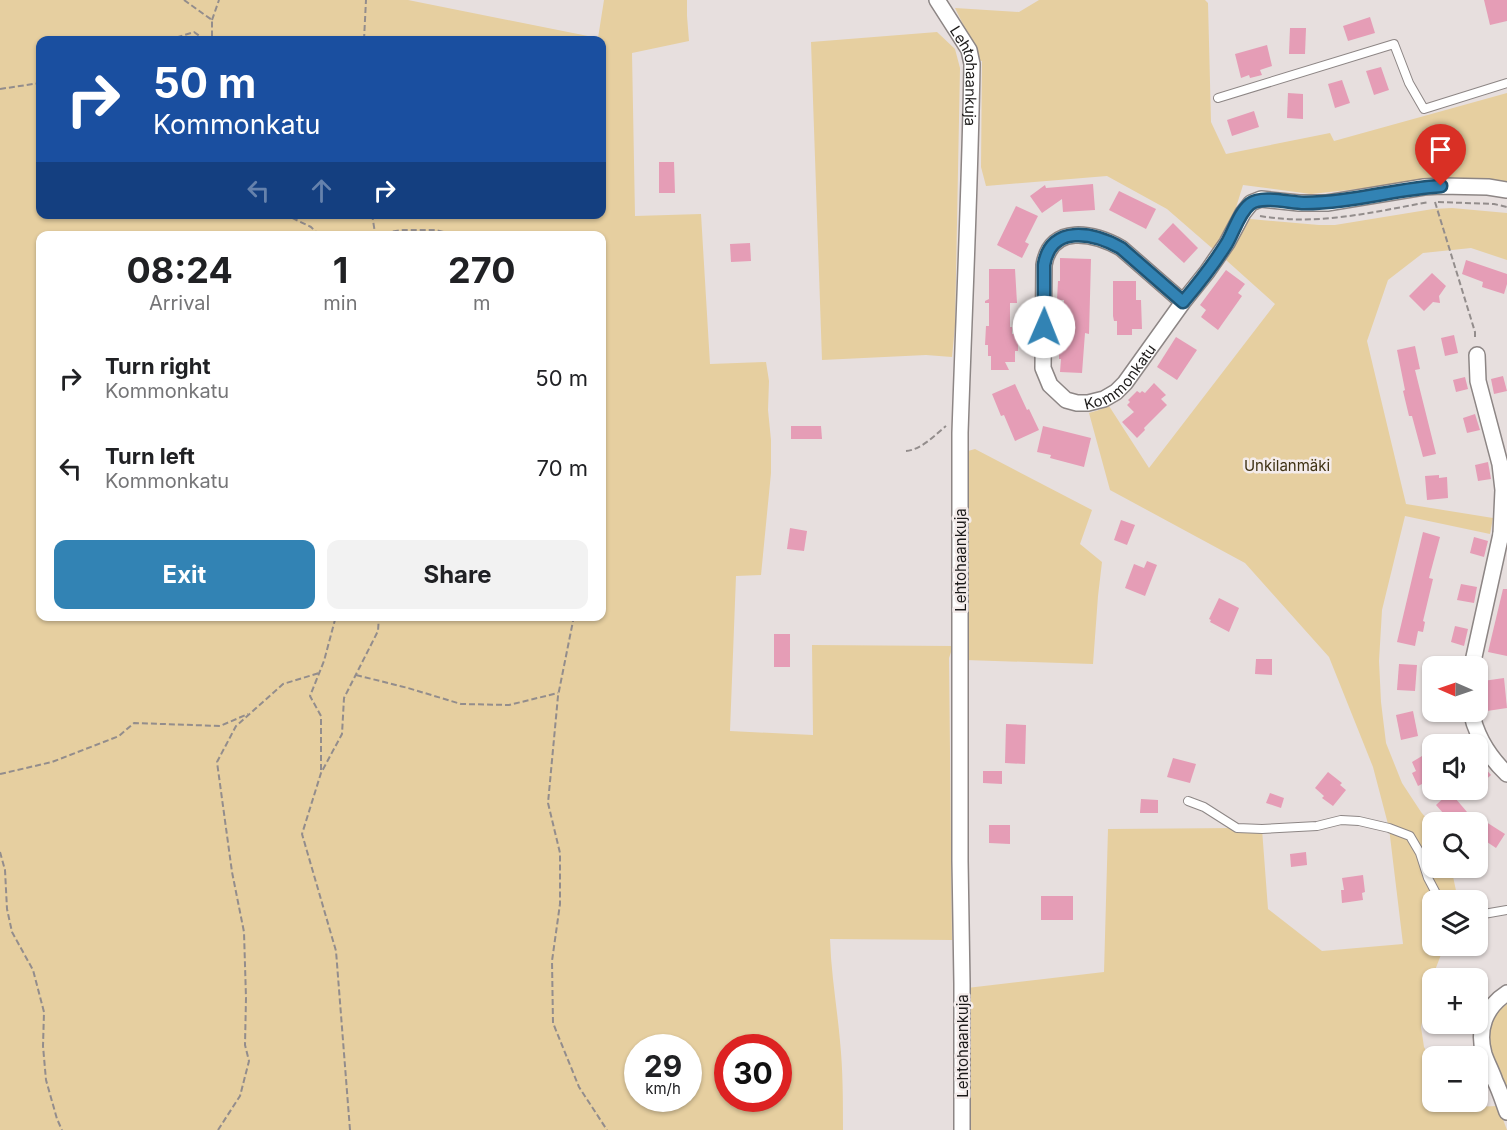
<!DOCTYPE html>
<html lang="en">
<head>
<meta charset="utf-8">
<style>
  :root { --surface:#fff; --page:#f2f2f2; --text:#202124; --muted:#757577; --accent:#3283b4 }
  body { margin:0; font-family:Inter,sans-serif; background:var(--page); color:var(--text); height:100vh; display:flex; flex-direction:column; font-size:22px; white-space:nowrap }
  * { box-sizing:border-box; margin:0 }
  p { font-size:20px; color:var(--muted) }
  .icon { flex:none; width:33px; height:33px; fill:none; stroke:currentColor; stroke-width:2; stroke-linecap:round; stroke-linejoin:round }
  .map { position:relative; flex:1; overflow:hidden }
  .details { position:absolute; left:36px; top:231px; width:570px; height:390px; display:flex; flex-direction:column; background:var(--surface); border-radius:12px; box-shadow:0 2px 4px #0004 }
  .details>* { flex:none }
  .hud { position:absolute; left:36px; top:36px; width:570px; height:183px; border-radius:12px; box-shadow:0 2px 4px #0004; background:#1a4fa0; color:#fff; overflow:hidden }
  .needle { width:39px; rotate:272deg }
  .tools { position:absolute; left:1422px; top:656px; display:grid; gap:12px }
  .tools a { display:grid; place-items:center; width:66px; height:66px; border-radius:12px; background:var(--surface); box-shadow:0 2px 4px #0004; font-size:30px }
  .speed { position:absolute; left:624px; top:1034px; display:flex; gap:12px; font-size:30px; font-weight:700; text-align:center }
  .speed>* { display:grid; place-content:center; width:78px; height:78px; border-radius:50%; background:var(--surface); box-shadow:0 2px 4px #0004; line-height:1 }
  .speed small { font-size:15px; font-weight:400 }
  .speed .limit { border:9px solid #d22; background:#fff; color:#111 }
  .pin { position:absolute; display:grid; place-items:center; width:51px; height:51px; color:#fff; margin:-62px -26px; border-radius:50% 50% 50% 0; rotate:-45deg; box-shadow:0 0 6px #0007 }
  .pin .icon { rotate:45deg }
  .me { position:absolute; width:66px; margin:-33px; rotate:1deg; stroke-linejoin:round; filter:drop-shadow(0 0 4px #0008) }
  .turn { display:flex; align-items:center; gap:21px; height:126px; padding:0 18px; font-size:27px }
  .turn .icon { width:78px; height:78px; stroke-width:2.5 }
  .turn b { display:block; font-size:42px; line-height:51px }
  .lanes { display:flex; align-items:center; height:57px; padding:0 18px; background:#0003; justify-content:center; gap:30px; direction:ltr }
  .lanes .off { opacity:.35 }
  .eta { display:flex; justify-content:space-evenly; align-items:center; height:102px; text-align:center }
  .eta b { font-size:36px; font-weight:700; line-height:42px }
  .primary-button { display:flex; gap:12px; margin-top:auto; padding:12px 18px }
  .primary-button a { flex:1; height:69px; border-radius:12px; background:var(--accent); color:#fff; font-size:24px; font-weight:700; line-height:69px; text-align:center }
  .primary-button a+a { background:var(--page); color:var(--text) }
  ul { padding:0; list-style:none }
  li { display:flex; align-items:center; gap:18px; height:90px; padding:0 18px }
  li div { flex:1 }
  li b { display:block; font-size:22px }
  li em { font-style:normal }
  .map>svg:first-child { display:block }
  .green { fill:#e6cfa0; fill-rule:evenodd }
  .building { fill:#e59db6 }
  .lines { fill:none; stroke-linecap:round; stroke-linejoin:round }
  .lane-casing { stroke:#8d8685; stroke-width:10 }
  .street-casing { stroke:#8d8685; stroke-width:18 }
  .path { stroke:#938d8c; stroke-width:2; stroke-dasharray:6 3; stroke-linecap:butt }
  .lane { stroke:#fff; stroke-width:8 }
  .street { stroke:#fff; stroke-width:15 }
  .route-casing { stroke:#205575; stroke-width:15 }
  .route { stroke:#3283b4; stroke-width:10 }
  .labels { text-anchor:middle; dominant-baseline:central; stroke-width:5; stroke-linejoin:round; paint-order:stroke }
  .street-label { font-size:15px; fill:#1c1a19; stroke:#f4eceb }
  .park-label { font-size:15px; fill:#3e3113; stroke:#f4eceb }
</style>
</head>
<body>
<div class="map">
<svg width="1507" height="1130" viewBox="0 0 1507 1130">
  <rect width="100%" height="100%" fill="#e7dfde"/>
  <g class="green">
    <path d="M0,0H408L598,38L604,0H687V16L689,41L632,53L635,216L701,214L710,364L766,362L769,381L768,410L771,440V473L761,575L736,576L730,731L813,735L812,645L953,646L949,658L952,940L830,939C831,973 837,1007 840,1041C843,1071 843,1100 843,1130H0ZM40,40H602V214H40ZM40,236H602V616H40ZM638,1047H688V1098H638ZM728,1047H778V1098H728Z"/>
    <path d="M1039,0H1205L1208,3L1211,122L1226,154L1330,133L1334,141L1507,93V183H1414L1311,194L1243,185L1234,214L1225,233L1213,249L1167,209L1107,176L986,186L981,167L982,61L977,60L974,47L955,8L1019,12Z"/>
    <path d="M937,32L955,49L960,68L955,326L952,357L926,355L822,360L811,42Z"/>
    <path d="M1452,208L1507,213V260L1471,248L1423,253L1388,280L1367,341L1406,504L1493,518L1490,534L1405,516L1382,610L1379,661L1381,702L1386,743L1402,783L1421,812L1432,825V867H1451L1458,900H1432V945H1454L1442,952L1432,978L1421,1027L1424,1047L1432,1061V1101H1463L1473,1107L1498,1106L1507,1130H967V988L1104,972L1108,829L1237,828L1262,829L1268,909L1322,951L1403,944L1389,828L1373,767L1329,657L1245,563L1110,490L1089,413L1099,410L1109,406L1149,468L1275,304L1226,260L1250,219L1319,225H1335L1433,209Z"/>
    <path d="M975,449L1092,510L1080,544L1102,562L1098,596L1093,664L965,660L968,451Z"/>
    <path d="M1507,1004V1093C1496,1066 1473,1024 1507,1004Z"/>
  </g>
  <g class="building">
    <path d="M1484,0H1507V21L1490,25Z"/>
    <path d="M1370,17L1375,33L1348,41L1343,26Z"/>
    <path d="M1290,28H1306L1305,54H1289Z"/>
    <path d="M1267,45L1272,66L1260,70L1262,75L1250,78L1249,75L1241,78L1235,54Z"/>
    <path d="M1381,67L1389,90L1374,95L1366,71Z"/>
    <path d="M1342,80L1350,103L1335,108L1328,84Z"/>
    <path d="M1288,93L1303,94V119L1287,118Z"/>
    <path d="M1254,111L1259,127L1232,136L1227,120Z"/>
    <path d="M659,162H674L675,193H659Z"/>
    <path d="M1093,184L1095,210L1063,212L1062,199L1042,213L1030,196L1045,185L1046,188Z"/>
    <path d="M1119,191L1156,209L1146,229L1109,210Z"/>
    <path d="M1016,206L1038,216L1025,242L1029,244L1022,258L997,245Z"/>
    <path d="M1173,223L1198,248L1184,263L1158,239Z"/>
    <path d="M750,243L751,261L731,262L730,244Z"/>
    <path d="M1060,258L1091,259L1089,334L1085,333L1082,373L1060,372L1061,359H1059V353H1057L1058,339H1061V335H1063L1064,300H1057L1058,281H1060Z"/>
    <path d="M1466,260L1507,274V284L1504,294L1482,287L1483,282L1462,274Z"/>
    <path d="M989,269H1015L1017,303H1010V327H1012V334H1017L1016,341H1018V351H1015V362H1005L1009,370H991V356H988V345H985L986,326H989V303H985V301L989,299Z"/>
    <path d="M1226,270L1245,284L1238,293L1242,296L1218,330L1201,317L1206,310L1200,305Z"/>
    <path d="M1432,273L1446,286L1439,296L1440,303L1433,302L1424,311L1409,296Z"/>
    <path d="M1113,281H1136V300H1141L1142,329H1132V335H1117V321H1114L1113,316Z"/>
    <path d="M1454,335L1458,353L1445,356L1441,338Z"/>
    <path d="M1176,337L1197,350L1177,380L1157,367Z"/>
    <path d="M1415,346L1420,369L1415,370L1436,454L1423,457L1412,416H1409L1403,391L1405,390L1397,350Z"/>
    <path d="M1503,376L1507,391L1494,394L1491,379Z"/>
    <path d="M1465,377L1468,389L1456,392L1453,380Z"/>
    <path d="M1154,383L1166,395L1161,399L1167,405L1144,428L1145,430L1137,438L1122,422L1134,412L1127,405L1130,402L1128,400L1137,391L1140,393L1142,391L1145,393Z"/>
    <path d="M1015,384L1027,410L1029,409L1039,430L1015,441L1004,415L1001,416L992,394Z"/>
    <path d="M1475,414L1480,430L1467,433L1463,418Z"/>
    <path d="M791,426H821L822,439H791Z"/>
    <path d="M1043,426L1091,438L1084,467L1050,458L1051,455L1037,452Z"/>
    <path d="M1488,462L1491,479L1478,481L1475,465Z"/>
    <path d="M1439,475V478L1447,477L1448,498L1427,500L1425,476Z"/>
    <path d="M1121,520L1135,525L1127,545L1114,540Z"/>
    <path d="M790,528L807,531L804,551L787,549Z"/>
    <path d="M1423,532L1440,537L1429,578L1433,579L1423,621L1425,622L1423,632L1418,631L1415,646L1397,642Z"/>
    <path d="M1474,537L1488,541L1484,557L1470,553Z"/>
    <path d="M1147,561L1157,565L1145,596L1125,588L1134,564L1144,568Z"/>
    <path d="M1461,584L1477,587L1474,603L1457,600Z"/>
    <path d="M1503,589H1507V656L1488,652Z"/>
    <path d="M1219,598L1239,608L1229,632L1210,622L1211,620L1209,619Z"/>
    <path d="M1455,626L1468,629L1464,646L1451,642Z"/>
    <rect x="774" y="634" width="16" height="33"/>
    <path d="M1256,659H1272V675L1255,674Z"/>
    <path d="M1399,664L1417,665L1415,691L1397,690Z"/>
    <path d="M1504,678L1507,708L1487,711L1483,681Z"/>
    <path d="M1413,711L1418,736L1401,740L1396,715Z"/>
    <path d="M1006,724L1026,725L1025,764L1005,763Z"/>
    <path d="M1427,753L1432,763V775L1426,778L1428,781L1418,786L1412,773L1416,771L1412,762Z"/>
    <path d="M1173,758L1196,764L1190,783L1167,777Z"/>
    <path d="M1478,760L1491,775L1478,787Z"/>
    <path d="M983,771H1002V784L983,783Z"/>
    <path d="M1328,772L1342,783L1340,785L1346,790L1333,806L1322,798L1324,796L1315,788Z"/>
    <path d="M1450,792L1467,812L1456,822H1451L1436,805Z"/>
    <path d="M1270,793L1284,798L1281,808L1266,803Z"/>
    <path d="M1141,799L1158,800V813H1140Z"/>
    <path d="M1483,820L1505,834L1496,848L1478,836V828Z"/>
    <path d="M989,825H1010V844L989,843Z"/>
    <path d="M1306,852L1307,865L1291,867L1290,854Z"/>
    <path d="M1363,875L1365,892L1362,893L1363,900L1342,903L1341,890H1344L1342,878Z"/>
    <rect x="1041" y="896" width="32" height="24"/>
  </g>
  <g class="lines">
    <defs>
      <g id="lane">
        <path d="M1218,98L1394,44L1409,83L1424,109L1507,83"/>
        <path d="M1188,801L1204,807L1237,828L1262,829L1317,826L1341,820L1359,821L1389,828L1410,836L1420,853L1428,878L1438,897L1442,900"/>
        <path d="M1478,915L1507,910"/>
      </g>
      <g id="street">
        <path id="s1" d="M937,0L969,50L972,64C970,187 964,310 960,433V861L962,984V1130"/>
        <path id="s2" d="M1183,302L1121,248C1094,233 1051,223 1044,265L1043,368L1050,385L1066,400L1077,403H1088L1104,399L1116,392L1125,383L1183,302L1207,272L1227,243L1243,213L1251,203L1261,199L1299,203H1327L1424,187L1441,186L1488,187L1507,190"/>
        <path d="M1477,355L1478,381L1500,464L1503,490L1501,534"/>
        <path d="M1472,666L1501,534L1507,535"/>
        <path d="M1471,711C1476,736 1489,757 1507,774"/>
        <path d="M1507,993C1485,1007 1477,1030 1484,1054C1487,1063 1492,1072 1495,1081C1500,1091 1503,1101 1507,1112"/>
      </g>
    </defs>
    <use href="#lane" class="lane-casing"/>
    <use href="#street" class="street-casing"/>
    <g class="path">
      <path d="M184,0L212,20V40"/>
      <path d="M212,20L219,0"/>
      <path d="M168,40L194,32L205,40"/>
      <path d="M364,40L366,0"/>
      <path d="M0,89L40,83"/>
      <path d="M1435,202L1475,332V340"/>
      <path d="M1438,202L1494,204L1507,207"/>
      <path d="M284,214L311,227L320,236"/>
      <path d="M372,214L375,233"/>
      <path d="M1260,216C1318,226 1373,212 1429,202"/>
      <path d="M375,234L403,230H435L462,236"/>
      <path d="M906,451C921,450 935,435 946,426"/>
      <path d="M574,616L558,696L548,803L560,853V904L552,961L553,1023L579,1087L607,1130"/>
      <path d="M356,675L408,688L461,704L509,705L558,693"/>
      <path d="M321,770V716L310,696L324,661L336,616"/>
      <path d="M0,774L52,762L119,736L134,723L220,726L248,714"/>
      <path d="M0,852L5,870L7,909L12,932L33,970L44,1012L43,1046L46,1080L57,1119L62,1130"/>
      <path d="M218,1130L240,1096L249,1061L245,1045L246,998L244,932L232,872L217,762L236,726L283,684L319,673"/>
      <path d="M350,1130L336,951L302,834L321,773L342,734L344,698L378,631L379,616"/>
    </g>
    <use href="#lane" class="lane"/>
    <use href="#street" class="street"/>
  </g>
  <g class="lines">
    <defs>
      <path id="route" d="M1044,327V265C1051,223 1094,233 1121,248L1183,302C1199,283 1214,264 1227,243C1234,231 1239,213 1250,204C1262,195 1290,203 1304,203C1350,203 1395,189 1441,186"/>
    </defs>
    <use href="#route" class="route-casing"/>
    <use href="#route" class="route"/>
  </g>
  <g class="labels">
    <g class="street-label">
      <text stroke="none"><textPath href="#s1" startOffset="84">Lehtohaankuja</textPath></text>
      <text stroke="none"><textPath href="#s2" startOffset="386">Kommonkatu</textPath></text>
      <text transform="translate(960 560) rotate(-90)">Lehtohaankuja</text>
      <text transform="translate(962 1046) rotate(-90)">Lehtohaankuja</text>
    </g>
    <g class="park-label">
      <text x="1287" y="465">Unkilanmäki</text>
    </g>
  </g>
</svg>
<div class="tools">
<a><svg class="needle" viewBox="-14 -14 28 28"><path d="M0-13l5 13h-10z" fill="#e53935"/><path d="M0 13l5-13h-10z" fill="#757577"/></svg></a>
<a><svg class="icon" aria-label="sound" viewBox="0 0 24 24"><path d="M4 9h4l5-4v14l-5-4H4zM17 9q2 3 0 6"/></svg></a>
<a><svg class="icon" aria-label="search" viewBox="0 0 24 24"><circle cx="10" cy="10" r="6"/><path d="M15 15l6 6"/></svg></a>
<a><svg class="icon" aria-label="layers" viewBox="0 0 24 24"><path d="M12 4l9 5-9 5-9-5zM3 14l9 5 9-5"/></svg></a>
<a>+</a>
<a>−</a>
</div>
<div class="speed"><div>29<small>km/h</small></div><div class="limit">30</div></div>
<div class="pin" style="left:1441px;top:186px;background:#d93025"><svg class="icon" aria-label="arrive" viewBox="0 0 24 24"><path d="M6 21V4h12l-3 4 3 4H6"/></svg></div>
<svg class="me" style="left:1044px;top:327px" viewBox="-20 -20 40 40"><circle r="19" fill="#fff"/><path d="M0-13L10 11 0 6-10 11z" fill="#3283b4"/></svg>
<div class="hud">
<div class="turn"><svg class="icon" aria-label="right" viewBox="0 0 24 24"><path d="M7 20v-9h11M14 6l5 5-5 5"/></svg><div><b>50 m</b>Kommonkatu</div></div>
<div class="lanes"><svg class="icon off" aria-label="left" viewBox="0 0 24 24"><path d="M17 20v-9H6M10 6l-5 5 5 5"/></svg><svg class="icon off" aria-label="ahead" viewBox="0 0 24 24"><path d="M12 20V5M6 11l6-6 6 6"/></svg><svg class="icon" aria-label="right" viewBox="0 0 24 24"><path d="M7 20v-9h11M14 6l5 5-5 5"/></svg></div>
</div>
<section class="details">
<div class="eta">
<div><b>08:24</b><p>Arrival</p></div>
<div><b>1</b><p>min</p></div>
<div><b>270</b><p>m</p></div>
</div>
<ul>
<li><svg class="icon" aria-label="right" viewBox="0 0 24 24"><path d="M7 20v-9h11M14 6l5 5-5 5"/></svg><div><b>Turn right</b><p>Kommonkatu</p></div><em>50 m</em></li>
<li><svg class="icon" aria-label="left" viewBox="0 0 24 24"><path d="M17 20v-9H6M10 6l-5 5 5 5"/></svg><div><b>Turn left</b><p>Kommonkatu</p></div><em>70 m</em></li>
</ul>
<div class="primary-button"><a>Exit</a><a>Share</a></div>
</section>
</div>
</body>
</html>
